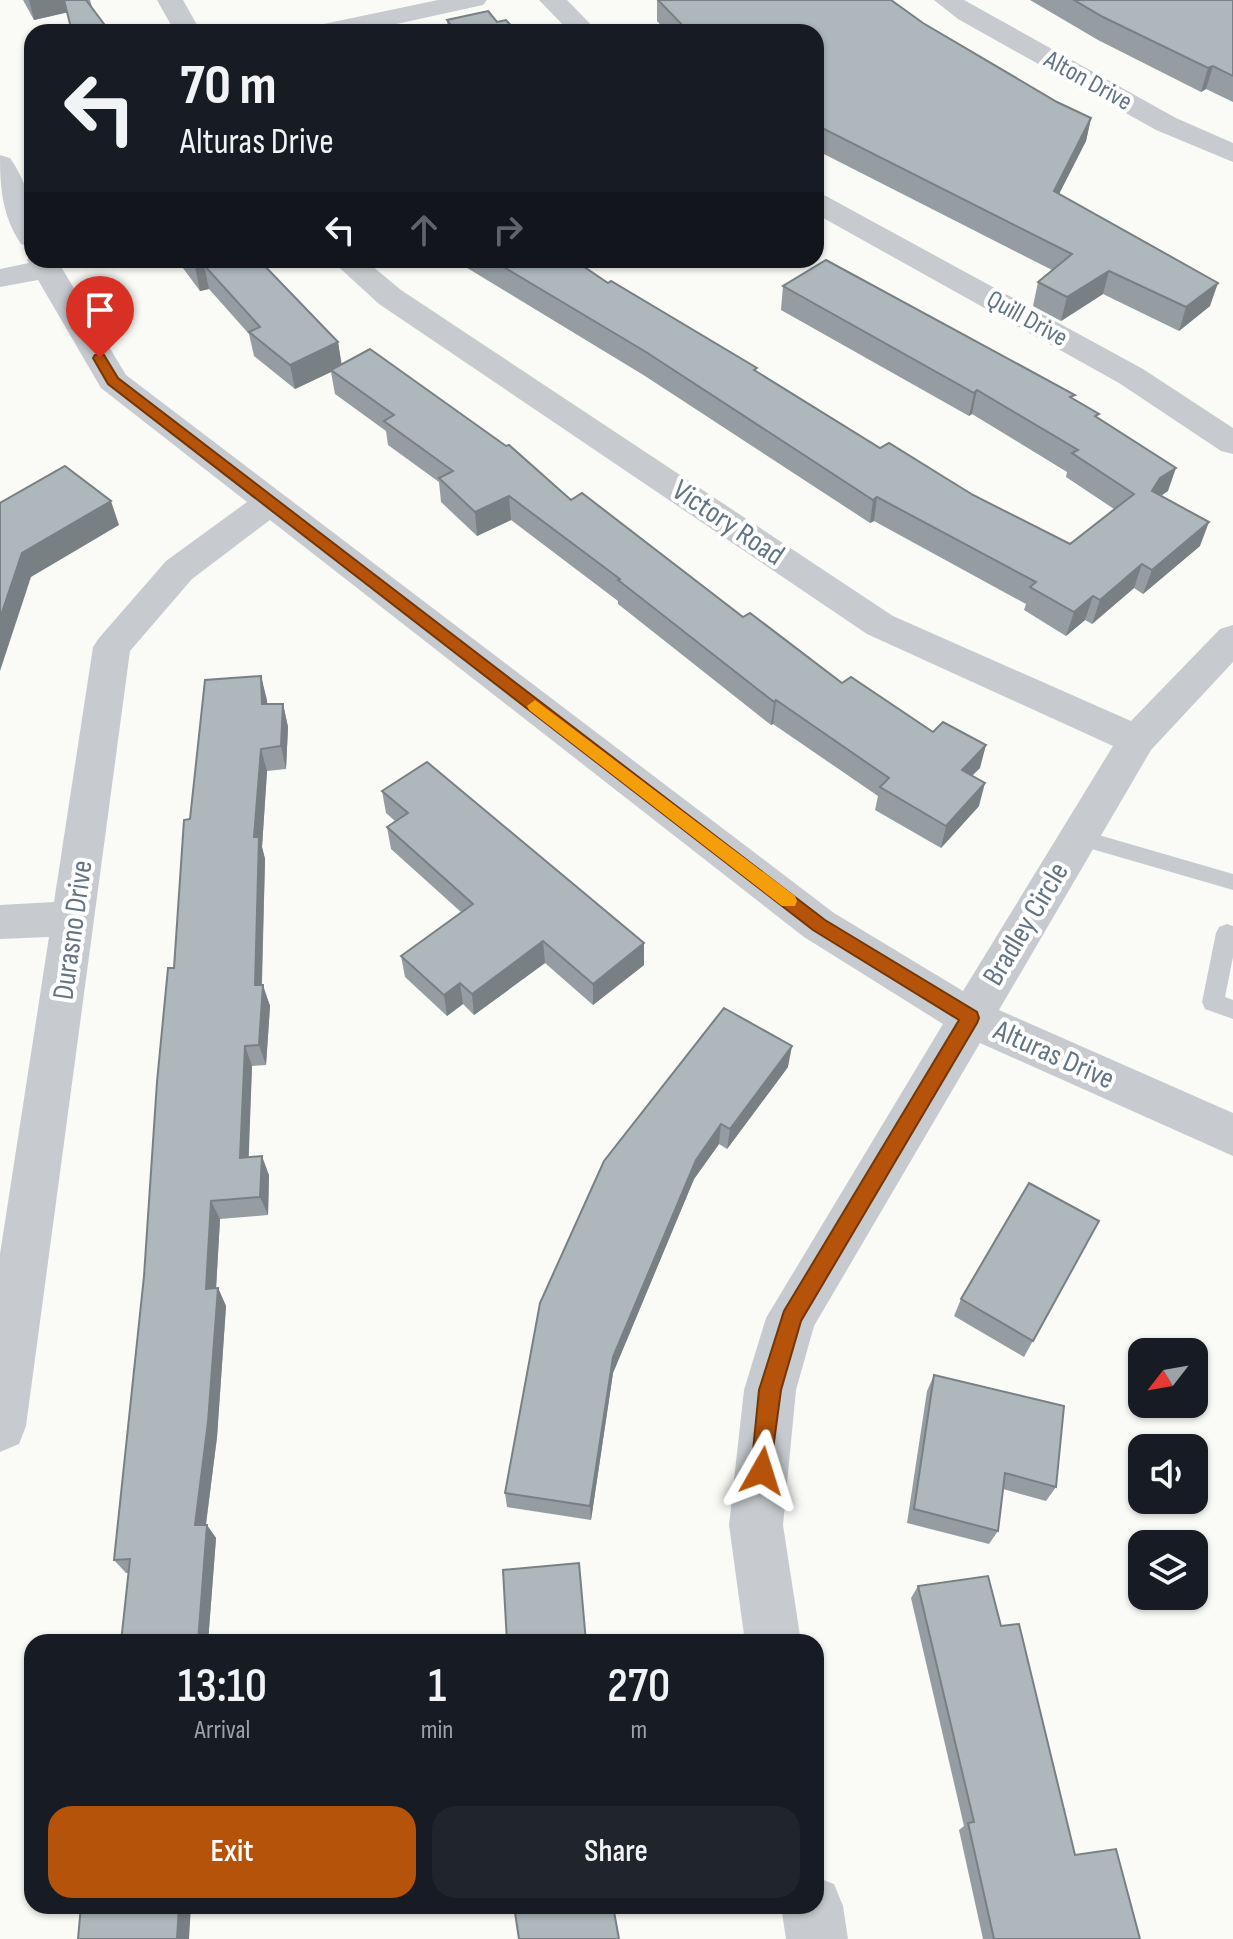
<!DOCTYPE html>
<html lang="en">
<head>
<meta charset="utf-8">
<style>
  :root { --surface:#171b24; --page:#20242c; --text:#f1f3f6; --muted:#9ea1a6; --accent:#b45309 }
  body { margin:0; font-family:"Sofia Sans Condensed",sans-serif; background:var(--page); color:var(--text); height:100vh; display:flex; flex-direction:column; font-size:30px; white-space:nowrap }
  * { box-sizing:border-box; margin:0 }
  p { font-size:26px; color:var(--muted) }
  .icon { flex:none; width:44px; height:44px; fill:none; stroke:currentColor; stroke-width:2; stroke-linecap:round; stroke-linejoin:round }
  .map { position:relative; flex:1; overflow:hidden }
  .panel { position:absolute; left:24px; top:1634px; width:800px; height:280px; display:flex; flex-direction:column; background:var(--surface); border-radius:24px; box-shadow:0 2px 6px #0004 }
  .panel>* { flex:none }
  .top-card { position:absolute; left:24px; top:24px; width:800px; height:244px; border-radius:24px; box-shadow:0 2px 6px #0004; background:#171b24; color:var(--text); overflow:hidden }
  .needle { width:52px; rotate:239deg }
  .fabs { position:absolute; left:1128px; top:1338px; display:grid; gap:16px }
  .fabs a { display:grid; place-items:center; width:80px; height:80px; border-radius:16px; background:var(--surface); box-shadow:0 2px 6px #0004; font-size:40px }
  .pin { position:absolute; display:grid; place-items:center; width:68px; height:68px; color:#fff; margin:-82px -34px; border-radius:50% 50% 50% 0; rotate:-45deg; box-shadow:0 0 8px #0007 }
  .pin .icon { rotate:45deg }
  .me { position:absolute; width:88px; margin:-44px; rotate:6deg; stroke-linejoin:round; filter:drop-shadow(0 0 6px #0008) }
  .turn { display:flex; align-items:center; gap:28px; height:168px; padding:0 24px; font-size:36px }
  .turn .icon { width:104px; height:104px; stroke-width:2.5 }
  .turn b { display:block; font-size:56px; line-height:68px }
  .lanes { display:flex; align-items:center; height:76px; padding:0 24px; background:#0003; justify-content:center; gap:40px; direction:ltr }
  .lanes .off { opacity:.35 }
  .eta { display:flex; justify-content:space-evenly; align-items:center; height:136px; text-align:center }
  .eta b { font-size:48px; font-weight:600; line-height:56px }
  .button { display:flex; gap:16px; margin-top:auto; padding:16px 24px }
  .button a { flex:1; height:92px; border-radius:24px; background:var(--accent); color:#fff; font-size:32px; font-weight:600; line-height:92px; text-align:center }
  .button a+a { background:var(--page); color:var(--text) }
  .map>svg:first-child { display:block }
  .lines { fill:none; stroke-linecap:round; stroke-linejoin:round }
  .lane { fill:#c7cbcf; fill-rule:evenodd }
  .street { fill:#c7cbcf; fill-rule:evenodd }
  .wall { fill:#959da2 }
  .shaded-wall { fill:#798084 }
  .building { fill:#adb7bc; stroke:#798084; stroke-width:2 }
  .route { fill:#b45309; stroke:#753606; stroke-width:2 }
  .slow { fill:#f59e0b }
  .labels { text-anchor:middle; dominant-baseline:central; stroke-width:8; stroke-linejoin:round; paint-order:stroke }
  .far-street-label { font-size:26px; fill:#637584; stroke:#fff }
  .street-label { font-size:30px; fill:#637584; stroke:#fff }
</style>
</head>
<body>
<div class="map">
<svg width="1233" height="1939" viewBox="0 0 1233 1939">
  <rect width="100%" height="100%" fill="#fafaf7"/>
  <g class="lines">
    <g class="lane">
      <path d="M1078,829L1233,874V890L1071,843L1068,837L1071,831Z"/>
      <path d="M1227,924L1233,926V957L1225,997L1233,1000V1019L1205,1009L1202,1002L1216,933L1219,927Z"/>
    </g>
    <g class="street">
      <path d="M157,0H183L201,32H175Z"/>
      <path d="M438,0H487L483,5L360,32H310L314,26Z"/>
      <path d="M539,0H567L598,32H570Z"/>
      <path d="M934,0H964L1176,118L1233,143V162L1156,130L958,19Z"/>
      <path d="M0,155L10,158C31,188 32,213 32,247L21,244C2,216 0,188 0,155Z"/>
      <path d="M816,193L826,196L1143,369L1233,428V454L1221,451L1119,383L816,214Z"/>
      <path d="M32,253V260H57L126,375L834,913L963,991L1113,746L867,634L379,304L331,260H365L401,290L893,616L1131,721L1220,629L1233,625V662L1151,750L999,1010L1233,1113V1156L980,1043L814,1326L796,1390L783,1525L801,1642H745L729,1525L744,1390L766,1318L943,1024L804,937L270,520L192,579L130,651L26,1426L19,1444L0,1452V1254L49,937L0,939V905L54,902L93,647L99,638L166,561L247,502L101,388L38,280L0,287V269L29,263L27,260Z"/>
      <path d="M816,1877L834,1884L843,1906L848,1939H786L781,1906H816Z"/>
    </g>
  </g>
  <g class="wall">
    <path d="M23,0H90L92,7L34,20Z"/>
    <path d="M657,0H891L923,23L1057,102L1091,118L1086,141L1059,193L1210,306L1179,331L1103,294L1061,321L1033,306L1038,282L1052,270L816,150V32H667L657,21Z"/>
    <path d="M1030,0H1233V102L1206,89L1201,92L1098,40Z"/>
    <path d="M447,20L497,22L517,32H448Z"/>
    <path d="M177,260H259L338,342L341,364L571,500L842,683L980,768L972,775L979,806L941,848L875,810L878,796L773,724L771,725L618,604V601L511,520L477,536L441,502L439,482L388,445L386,431L335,394L331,372L295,389L254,356L249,334L209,289L200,291Z"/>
    <path d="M454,260H574L608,283L757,372L880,448L1070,544L1114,509L1066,477L1067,472L972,414L969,416L781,310L783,286L1073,399L1097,418L1168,491L1161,496L1200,546L1143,594L1134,588L1092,624L1085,620L1066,636L1024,610L1026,604L874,521L870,523L645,376Z"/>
    <path d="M261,676L267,704H283L288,727L286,769L267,771L262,847L265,859L262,985L270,1006L266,1065L252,1066L248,1157L269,1175L268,1215L220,1219L216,1289L218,1288L226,1306L217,1437L206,1525L216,1538L208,1642H121L129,1573H126L114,1560L144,1276L174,968Z"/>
    <path d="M382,791L644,965L593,1005L545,963L474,1015L463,1004L447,1016L405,977L401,956L461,912L391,849L387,827L395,821L386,813Z"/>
    <path d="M788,1067L727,1149L719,1144L694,1179L613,1373L591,1520L507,1507L505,1493L604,1161Z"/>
    <path d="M1099,1221L1024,1357L954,1316L961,1299Z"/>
    <path d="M934,1375L1056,1487L1046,1501L1003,1489L998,1531L989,1544L907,1523L927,1391Z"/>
    <path d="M918,1586L1001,1626L1075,1855L1140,1939H983L959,1830L964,1826L911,1598Z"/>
  </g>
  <g class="shaded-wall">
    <path d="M29,0H65L68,12L34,20Z"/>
    <path d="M1213,66L1206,89L1201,92L1208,68Z"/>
    <path d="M1091,118L1086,141L1049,214L1054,191Z"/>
    <path d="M204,265L209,289L200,291L195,267Z"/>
    <path d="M1109,271L1103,294L1061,321L1067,297Z"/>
    <path d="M1218,283L1210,306L1179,331L1186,307Z"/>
    <path d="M338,342L342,366L331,370V372L295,389L290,365Z"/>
    <path d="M977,390L972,414L969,416L974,393Z"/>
    <path d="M1176,468L1168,491L1152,501V491L1160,478Z"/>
    <path d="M509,496L511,520L477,536L475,512Z"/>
    <path d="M877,497L874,521L870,523L873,500Z"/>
    <path d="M111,501L119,525L31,577L0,671V618L22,553Z"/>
    <path d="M1209,522L1200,546L1143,594L1152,570Z"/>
    <path d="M1142,564L1134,588L1092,624L1100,600Z"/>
    <path d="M1093,596L1085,620L1066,636L1074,612Z"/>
    <path d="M261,676L267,700L268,727L262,704Z"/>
    <path d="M776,700L773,724L771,725L774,702Z"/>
    <path d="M283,704L288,727L286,769L281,746Z"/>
    <path d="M986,745L980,768L956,792L962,770Z"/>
    <path d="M261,749L267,771L262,847L265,859L261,1006L255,985L254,837Z"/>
    <path d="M985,783L979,806L941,848L946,826Z"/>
    <path d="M543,941L545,963L474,1015L472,994Z"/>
    <path d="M644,943V965L593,1005V984Z"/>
    <path d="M460,983L463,1004L447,1016L444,995Z"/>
    <path d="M263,985L270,1006L266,1065L259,1045Z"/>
    <path d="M245,1046L252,1066L248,1177L240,1158Z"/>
    <path d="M792,1046L788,1067L727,1149L730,1129Z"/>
    <path d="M721,1124L719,1144L694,1179L613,1373L591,1520L590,1506L613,1357L696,1160Z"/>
    <path d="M262,1156L269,1175L268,1215L260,1197Z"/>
    <path d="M211,1201L220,1219L215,1306L206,1289Z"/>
    <path d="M218,1288L226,1306L217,1437L204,1538L195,1525Z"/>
    <path d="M207,1525L216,1538L208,1642H198Z"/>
    <path d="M179,1906H191L189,1939H177Z"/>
  </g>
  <g class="building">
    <path d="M64,0H86L110,32H72Z"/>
    <path d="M658,0H891L923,23L1057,102L1091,118L1054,191L1218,283L1186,307L1109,271L1067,297L1038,282L1072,254L816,125V32H689Z"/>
    <path d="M1074,0H1233V76L1213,66L1208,68L1103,17Z"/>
    <path d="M488,11L497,22L506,20L517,32H456L447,20Z"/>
    <path d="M190,260H259L338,342L290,365L249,332L260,327L204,265L195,267Z"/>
    <path d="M492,260H574L608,283L611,281L757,368L754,370L880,448L889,443L973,495L1070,544L1134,494L1072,453L1078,450L977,390L974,393L783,286L826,260L1075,395L1070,397L1099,414L1095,416L1176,468L1160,478L1152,491L1209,522L1152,570L1142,564L1100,600L1093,596L1074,612L1030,587L1036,582L877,497L873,500L646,352Z"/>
    <path d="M370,349L506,446L509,445L571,500L582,493L743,617L750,613L842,683L851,677L933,732L943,722L986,745L962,770L985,783L946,826L880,787L889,778L776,700L774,702L618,580L620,579L509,496L475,512L439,478L453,471L384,421L394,415L331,370Z"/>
    <path d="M65,466L111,501L22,553L0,618V503Z"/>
    <path d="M261,676L262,704H283L281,746L261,749L254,837H259L255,985H263L259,1045L245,1046L240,1158L262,1156L260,1197L211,1201L206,1289L218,1288L208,1422L195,1525H207L198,1642H121L130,1559L114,1560L144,1276L157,1082L168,968H174L184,820L190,819L205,680Z"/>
    <path d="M427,762L644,943L593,984L543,941L472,994L460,983L444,995L401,956L473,904L387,827L408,813L382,791Z"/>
    <path d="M724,1008L792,1046L730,1129L721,1124L696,1160L613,1357L590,1506L505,1493L540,1303L604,1161Z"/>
    <path d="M1029,1183L1099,1221L1033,1341L961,1299Z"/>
    <path d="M934,1375L1064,1406L1056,1487L1005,1473L998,1531L914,1509Z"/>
    <path d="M579,1563L586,1642H507L503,1570Z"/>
    <path d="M988,1576L1001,1626L1019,1624L1075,1855L1116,1849L1140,1939H994L968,1823L974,1822L918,1586Z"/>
    <path d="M81,1906H179L177,1939H78Z"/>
    <path d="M514,1906H613L619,1939H519Z"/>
  </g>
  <path class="route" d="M95,355H104L118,378L825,920L977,1012L979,1018L977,1023L801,1321L781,1390L769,1479L762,1482L754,1479L751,1471L759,1390L784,1311L959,1020L813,930L108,384L93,358Z"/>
  <path class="slow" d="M535,700L795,896L797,901L795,906H782L529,710L527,706Z"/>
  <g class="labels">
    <g class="far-street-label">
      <text transform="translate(1088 81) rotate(29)">Alton Drive</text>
      <text transform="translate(1027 319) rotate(29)">Quill Drive</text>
    </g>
    <g class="street-label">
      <text transform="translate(728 523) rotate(34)">Victory Road</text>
      <text transform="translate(1026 924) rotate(-59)">Bradley Circle</text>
      <text transform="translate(73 930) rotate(-82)">Durasno Drive</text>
      <text transform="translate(1054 1055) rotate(24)">Alturas Drive</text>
    </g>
  </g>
</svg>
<div class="fabs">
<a><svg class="needle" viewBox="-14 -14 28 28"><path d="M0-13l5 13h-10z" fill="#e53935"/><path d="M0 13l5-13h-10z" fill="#9ea1a6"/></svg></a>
<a><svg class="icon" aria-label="sound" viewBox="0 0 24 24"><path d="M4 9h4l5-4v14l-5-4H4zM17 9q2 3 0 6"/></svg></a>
<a><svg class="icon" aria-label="layers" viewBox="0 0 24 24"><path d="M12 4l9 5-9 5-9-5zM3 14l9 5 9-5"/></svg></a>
</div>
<div class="pin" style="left:100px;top:358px;background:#d93025"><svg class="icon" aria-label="arrive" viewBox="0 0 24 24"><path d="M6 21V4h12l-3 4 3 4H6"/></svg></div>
<svg class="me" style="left:762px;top:1471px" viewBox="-20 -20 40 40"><path d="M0-17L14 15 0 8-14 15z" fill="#b45309" stroke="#fff" stroke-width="4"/></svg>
<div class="top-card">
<div class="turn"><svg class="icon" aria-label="left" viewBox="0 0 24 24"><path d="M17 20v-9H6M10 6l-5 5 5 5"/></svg><div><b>70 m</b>Alturas Drive</div></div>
<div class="lanes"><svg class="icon" aria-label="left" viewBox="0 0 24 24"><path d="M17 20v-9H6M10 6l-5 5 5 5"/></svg><svg class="icon off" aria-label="ahead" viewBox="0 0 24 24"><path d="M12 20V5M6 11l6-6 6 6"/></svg><svg class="icon off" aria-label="right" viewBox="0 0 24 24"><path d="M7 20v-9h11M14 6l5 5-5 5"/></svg></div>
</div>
<section class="panel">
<div class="eta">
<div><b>13:10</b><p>Arrival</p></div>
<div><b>1</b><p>min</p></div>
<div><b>270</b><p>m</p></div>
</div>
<div class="button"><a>Exit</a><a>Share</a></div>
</section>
</div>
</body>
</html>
